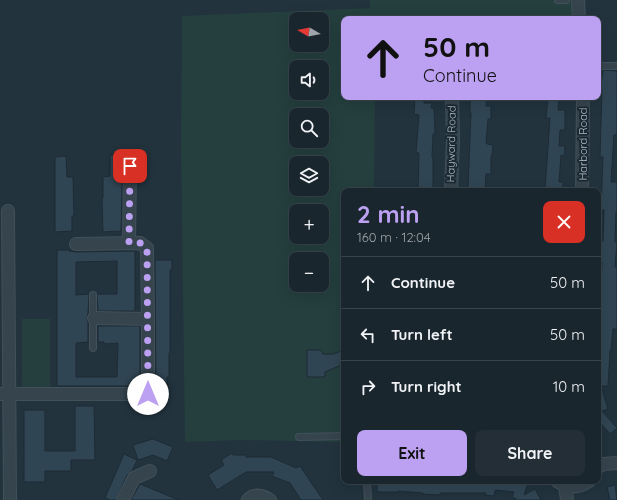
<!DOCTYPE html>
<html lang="en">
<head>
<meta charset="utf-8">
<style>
  :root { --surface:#1a262e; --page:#232e36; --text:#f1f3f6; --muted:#9fa5aa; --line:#38434a; --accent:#bca0f2 }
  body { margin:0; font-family:Quicksand,sans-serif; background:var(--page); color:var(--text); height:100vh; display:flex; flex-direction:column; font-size:15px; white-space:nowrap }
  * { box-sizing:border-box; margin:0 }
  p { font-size:13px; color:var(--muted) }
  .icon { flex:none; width:22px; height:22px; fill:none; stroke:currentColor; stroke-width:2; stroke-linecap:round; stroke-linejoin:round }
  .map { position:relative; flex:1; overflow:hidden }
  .details { position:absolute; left:341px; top:188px; width:260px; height:296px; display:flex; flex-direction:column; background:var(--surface); border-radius:8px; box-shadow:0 4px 16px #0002,0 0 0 1px var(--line) }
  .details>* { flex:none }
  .top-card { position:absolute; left:341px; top:16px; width:260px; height:84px; border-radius:8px; box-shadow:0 4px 16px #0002,0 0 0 1px var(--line); background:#bca0f2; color:#111; overflow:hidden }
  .needle { width:26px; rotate:279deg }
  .fabs { position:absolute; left:289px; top:12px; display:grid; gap:8px }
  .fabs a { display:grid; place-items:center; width:40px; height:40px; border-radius:8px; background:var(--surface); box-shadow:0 4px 16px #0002,0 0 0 1px var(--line); font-size:20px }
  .pin { position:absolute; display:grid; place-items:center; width:34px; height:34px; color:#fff; margin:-17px; border-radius:8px; box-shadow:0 2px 6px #0006 }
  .me { position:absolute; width:44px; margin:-22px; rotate:0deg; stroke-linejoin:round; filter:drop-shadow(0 0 3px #0008) }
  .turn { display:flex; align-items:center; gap:14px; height:84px; padding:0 16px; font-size:18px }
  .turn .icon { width:52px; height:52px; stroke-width:2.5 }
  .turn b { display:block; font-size:28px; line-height:34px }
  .round { display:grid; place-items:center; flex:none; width:42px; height:42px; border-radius:8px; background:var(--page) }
  .overview { display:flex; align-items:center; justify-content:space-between; height:68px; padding:0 16px }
  h1 { font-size:24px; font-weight:700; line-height:30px; color:var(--accent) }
  .primary-button { display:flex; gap:8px; margin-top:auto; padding:8px 16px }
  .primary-button a { flex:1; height:46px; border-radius:8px; background:var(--accent); color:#111; font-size:16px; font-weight:700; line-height:46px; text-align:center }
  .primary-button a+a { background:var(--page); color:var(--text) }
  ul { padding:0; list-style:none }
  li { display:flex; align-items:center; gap:12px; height:52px; padding:0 16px; border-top:1px solid var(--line) }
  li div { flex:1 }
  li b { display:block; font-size:15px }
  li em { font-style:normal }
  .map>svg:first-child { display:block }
  .green { fill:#243f3e; fill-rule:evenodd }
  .building { fill:#304553; stroke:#1d2b35 }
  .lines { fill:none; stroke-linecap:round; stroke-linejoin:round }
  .service-casing { stroke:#42505a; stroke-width:8 }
  .minor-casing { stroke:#42505a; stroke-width:14 }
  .service { stroke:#36444e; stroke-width:6 }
  .minor { stroke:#36444e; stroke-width:12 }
  .route { stroke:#bca0f2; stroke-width:7; stroke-dasharray:0 12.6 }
  .labels { text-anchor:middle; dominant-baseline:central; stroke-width:4; stroke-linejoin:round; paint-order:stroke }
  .street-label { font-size:11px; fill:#b2bfca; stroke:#1b2933 }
</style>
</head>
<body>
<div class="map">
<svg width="617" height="500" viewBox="0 0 617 500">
  <rect width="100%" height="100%" fill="#22333e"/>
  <g class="green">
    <path d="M370,0H572L573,19H344V97H375L374,191H344V442L243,440L185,442L181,147L182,16L370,8ZM296,19H322V45H296ZM296,67H322V93H296ZM296,115H322V141H296ZM296,163H322V189H296ZM296,211H322V237H296ZM296,259H322V285H296Z"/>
    <rect x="22" y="319" width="28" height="72"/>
  </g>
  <g class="building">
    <path d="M603,70L617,71V135H614L611,182H617V212H616L615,242H617L615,267H617V329H613L611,350H610L608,386H601L608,409L602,411L617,428L610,434L598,420V348L602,262H600V252H598V241H603L604,210H601L603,157H600L602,90H600Z"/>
    <path d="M470,97H487L486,106H491V119H488L486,142L487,144L493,145L492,156H491V174H486L485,189L468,188L471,113H470Z"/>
    <path d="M548,97H559L558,110H565V130H560L559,146H565L564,156L561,155L559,182H563V191L545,190L550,118H546Z"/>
    <path d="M415,98H424V103H432L431,108H434L435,134H433L432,157H433V191H418L419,153H416L419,115L414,114Z"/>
    <path d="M110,155H121L122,185L121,231L103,232L102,198H103V177L110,176Z"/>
    <path d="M66,156L67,177H73L74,216H72V231L55,232V157Z"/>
    <path d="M57,250H69V251L76,252L135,251V311H98L97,294H117V261L76,262V295L89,294L88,313L87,318L88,323V342L76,343V377H117L118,343L104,344V342H98V326H140V386H57Z"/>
    <path d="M155,260H172V270H170V353H169V377H167L168,400L151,401L154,398L156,394Z"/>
    <path d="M307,350H321L323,354H333L344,350V364L325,372V377H307Z"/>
    <path d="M75,406H94L95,460H71V471H45V482H24V410H45V451H75Z"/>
    <path d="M153,439L173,447L167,461L153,455L138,460L133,445Z"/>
    <path d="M232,453L233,455H246V457H271L296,468L300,466L323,500H301L290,483L272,476L274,472H246L217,490L208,475L224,465L221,460Z"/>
    <path d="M124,454L137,460L132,471L127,475L116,500H110L105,498Z"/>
    <path d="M377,481H522L528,483L524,495L535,489L541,500H514L516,499L512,497L514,492L495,490L494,496L485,495L486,493H440V495L423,494V493L398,491V492H377Z"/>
    <path d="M140,484L157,491L179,500H131Z"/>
    <path d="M615,485L617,500H610L607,487Z"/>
  </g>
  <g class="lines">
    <defs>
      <g id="service">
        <path d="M558,0H566"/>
        <path d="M598,66H617"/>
        <path d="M93,295V348"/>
        <path d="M299,437L344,436"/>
        <path d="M367,481L368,500"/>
      </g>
      <g id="minor">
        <path d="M578,0L579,19"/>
        <path d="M451,191L453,139L452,97"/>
        <path d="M582,191L583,97"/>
        <path d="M8,211L10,500"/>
        <path d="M129,243L130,166"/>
        <path d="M76,244L140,243L147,248L148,319"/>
        <path d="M0,394H148V319L94,318"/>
        <path d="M598,467L604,464L617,463"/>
        <path d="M557,481C568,488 579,488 589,481"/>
        <path d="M565,485L567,500"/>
        <path d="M123,500L134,478L150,471"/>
        <path d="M248,500C254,493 263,496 270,500"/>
      </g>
    </defs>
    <use href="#service" class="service-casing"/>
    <use href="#minor" class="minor-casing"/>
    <use href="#service" class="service"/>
    <use href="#minor" class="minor"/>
  </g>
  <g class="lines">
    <path class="route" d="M130,166L129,243H140L147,248L148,394"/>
  </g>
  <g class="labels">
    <g class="street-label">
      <text transform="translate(451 144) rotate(-89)">Hayward Road</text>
      <text transform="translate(583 144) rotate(-90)">Harbord Road</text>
    </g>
  </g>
</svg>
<div class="fabs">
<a><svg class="needle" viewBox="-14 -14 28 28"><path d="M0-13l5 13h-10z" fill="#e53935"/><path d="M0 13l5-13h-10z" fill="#9fa5aa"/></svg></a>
<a><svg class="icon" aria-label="sound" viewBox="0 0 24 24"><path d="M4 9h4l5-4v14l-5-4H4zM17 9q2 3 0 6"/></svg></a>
<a><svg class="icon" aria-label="search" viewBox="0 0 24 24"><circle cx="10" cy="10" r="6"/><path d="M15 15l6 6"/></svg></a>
<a><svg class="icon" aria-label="layers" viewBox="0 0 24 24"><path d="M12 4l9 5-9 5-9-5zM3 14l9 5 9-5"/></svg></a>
<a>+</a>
<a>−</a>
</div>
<div class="pin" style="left:130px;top:166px;background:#d93025"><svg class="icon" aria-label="arrive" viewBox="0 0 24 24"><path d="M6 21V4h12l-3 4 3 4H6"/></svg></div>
<svg class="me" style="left:148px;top:394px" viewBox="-20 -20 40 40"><circle r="19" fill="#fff"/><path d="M0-13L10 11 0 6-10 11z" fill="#bca0f2"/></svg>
<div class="top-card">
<div class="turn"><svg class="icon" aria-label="ahead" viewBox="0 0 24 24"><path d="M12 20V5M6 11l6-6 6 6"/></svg><div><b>50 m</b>Continue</div></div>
</div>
<section class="details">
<div class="overview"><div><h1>2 min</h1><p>160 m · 12:04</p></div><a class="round" style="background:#d93025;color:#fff"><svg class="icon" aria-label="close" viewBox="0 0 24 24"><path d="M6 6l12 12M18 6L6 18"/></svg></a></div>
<ul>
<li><svg class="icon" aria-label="ahead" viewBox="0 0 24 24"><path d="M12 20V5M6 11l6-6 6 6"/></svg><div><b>Continue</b></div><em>50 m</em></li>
<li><svg class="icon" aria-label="left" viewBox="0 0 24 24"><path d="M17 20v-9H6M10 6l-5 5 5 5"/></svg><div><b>Turn left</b></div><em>50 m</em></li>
<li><svg class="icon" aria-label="right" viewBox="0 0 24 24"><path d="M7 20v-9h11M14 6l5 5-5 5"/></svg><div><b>Turn right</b></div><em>10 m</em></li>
</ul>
<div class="primary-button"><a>Exit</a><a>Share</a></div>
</section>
</div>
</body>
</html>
